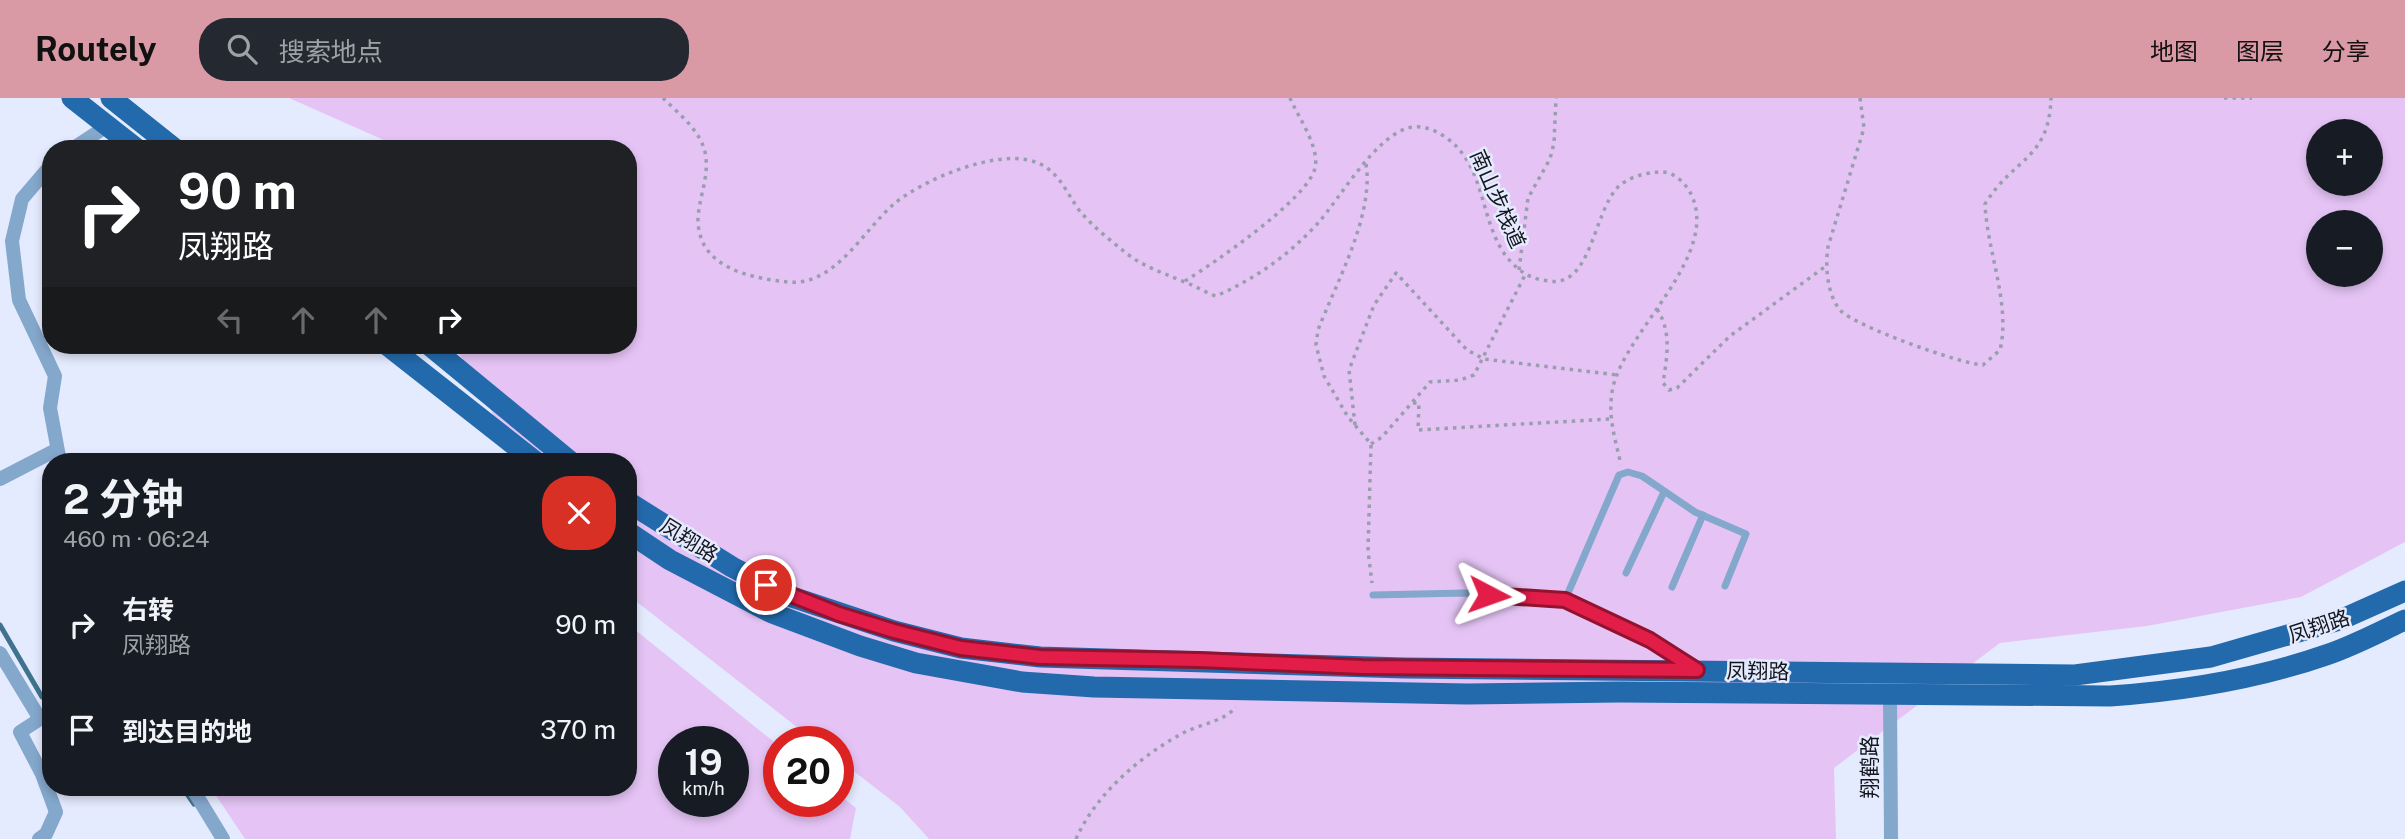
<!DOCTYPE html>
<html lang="zh">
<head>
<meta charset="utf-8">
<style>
  :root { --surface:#171b24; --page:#242831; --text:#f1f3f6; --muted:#9ea1a6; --accent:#d999a5 }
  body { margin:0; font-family:"Public Sans","Noto Sans SC",sans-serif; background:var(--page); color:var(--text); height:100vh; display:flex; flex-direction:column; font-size:26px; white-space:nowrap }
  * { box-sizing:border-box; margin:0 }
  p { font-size:23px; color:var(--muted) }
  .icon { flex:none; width:38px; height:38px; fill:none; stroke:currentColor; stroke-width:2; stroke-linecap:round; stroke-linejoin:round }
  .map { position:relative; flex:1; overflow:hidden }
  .details { position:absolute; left:42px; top:355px; width:595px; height:343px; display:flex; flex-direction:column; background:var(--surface); border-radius:28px; box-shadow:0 4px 10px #0003 }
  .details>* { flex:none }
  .hud { position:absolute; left:42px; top:42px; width:595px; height:214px; border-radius:28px; box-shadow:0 4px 10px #0003; background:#202124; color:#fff; overflow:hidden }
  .controls { position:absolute; left:2306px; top:21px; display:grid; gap:14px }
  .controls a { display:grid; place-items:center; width:77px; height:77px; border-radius:50%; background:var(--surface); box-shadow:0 4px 10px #0003; font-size:35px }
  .speed { position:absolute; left:658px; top:628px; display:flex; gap:14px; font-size:35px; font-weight:700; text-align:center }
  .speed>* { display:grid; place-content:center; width:91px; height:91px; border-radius:50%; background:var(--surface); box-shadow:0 4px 10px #0003; line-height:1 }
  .speed small { font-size:18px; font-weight:400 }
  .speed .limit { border:10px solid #d22; background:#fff; color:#111 }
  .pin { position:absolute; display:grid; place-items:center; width:60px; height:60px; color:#fff; margin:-30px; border:4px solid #fff; border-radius:50%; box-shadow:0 2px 7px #0007 }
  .me { position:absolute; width:77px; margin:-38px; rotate:94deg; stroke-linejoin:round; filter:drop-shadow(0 0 5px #0008) }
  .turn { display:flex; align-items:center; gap:24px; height:147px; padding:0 21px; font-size:32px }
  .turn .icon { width:91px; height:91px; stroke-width:2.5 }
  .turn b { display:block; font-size:49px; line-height:60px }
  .lanes { display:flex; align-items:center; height:66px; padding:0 21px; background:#0003; justify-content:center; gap:35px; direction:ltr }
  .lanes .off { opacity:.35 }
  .round { display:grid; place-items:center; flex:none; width:74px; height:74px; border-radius:28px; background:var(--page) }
  .headline { display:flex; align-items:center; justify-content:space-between; height:119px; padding:0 21px }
  h1 { font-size:42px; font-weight:700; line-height:52px }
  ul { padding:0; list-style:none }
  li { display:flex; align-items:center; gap:21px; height:105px; padding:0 21px }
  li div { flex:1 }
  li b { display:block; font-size:26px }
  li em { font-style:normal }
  header { display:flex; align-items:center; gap:42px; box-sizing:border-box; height:98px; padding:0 35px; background:var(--accent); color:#111 }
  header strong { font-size:33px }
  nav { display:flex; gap:38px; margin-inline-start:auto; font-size:24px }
  .search { width:490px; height:63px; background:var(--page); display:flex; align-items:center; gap:18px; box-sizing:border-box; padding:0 24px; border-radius:28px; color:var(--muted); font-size:26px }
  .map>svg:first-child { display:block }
  .green { fill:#e5c4f5; fill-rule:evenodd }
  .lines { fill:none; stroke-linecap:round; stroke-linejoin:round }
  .stream { stroke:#3f738d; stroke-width:5 }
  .path { stroke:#999ead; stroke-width:3.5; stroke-dasharray:3.5 5; stroke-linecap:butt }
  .service { stroke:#84a7cc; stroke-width:7 }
  .minor { stroke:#84a7cc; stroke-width:14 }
  .primary { stroke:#236aad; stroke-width:21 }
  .route-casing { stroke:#92132f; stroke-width:18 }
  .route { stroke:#e11d48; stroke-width:12 }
  .labels { text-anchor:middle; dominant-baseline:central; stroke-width:5; stroke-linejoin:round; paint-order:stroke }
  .street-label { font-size:21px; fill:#14161d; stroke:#e5ebfe }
</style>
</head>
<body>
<header>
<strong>Routely</strong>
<div class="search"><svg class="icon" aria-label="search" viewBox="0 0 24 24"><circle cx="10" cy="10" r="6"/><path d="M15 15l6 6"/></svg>搜索地点</div>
<nav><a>地图</a><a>图层</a><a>分享</a></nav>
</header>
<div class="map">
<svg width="2405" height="741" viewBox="0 0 2405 741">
  <rect width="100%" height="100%" fill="#e5ebfe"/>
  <g class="green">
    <path d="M289,0H2405V444L2301,499L2147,528L2000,545L1834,670L1836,741H929L900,709L838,661V644H816L628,497V364H519L455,247H628V51H404ZM2319,33H2371V86H2319ZM2319,124H2371V177H2319Z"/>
    <path d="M628,526L779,648V704H838V696L856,710L850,741H245L211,690H628ZM674,644H733V704H674Z"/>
  </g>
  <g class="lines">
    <g class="stream">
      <path d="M0,527L42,599L51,603"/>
      <path d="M183,690L194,706"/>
    </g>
    <g class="path">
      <path d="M663,0C678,15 700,32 705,54C710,78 699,98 698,121C698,170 750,180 788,184C835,189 864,131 895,105C925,81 990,54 1028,62C1057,68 1064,91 1079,112C1092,128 1110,142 1126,155C1144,169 1161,174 1182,183C1194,187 1204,194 1216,198C1255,181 1289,157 1318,125C1341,99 1374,40 1408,30C1425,25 1444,36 1456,48C1490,83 1480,142 1520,172C1528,179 1539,182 1549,183C1592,190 1593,113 1619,88C1629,79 1645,75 1658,74C1672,72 1685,84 1691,96C1721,157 1626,232 1613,289C1607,317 1615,340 1621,367"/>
      <path d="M1860,0L1864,30L1828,149C1825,168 1827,196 1840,212C1854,228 1961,266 1983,267L2000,252C2011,207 1987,153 1985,106C2014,59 2049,62 2051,0"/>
      <path d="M2224,0H2252"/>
      <path d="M1366,66C1374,117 1337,183 1318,232L1316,247L1324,278L1348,319L1371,346L1368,453L1372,485"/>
      <path d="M1519,172L1528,100L1550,61L1554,45L1556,0"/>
      <path d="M1185,183C1214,165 1308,101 1315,70C1320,49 1298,19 1290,0"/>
      <path d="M1657,211C1672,234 1667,259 1663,285L1669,292L1677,290L1730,238L1826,168"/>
      <path d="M1413,305H1419L1418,332L1609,321"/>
      <path d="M1355,327L1349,272L1374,207L1396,175L1467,252L1484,261L1617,277"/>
      <path d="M1371,346L1382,339L1430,284L1460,282L1474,277L1525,177"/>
      <path d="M1076,741C1096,696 1139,659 1183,635C1200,626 1223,624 1236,609"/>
    </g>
    <g class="service">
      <path d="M1626,475L1664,394"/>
      <path d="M1672,489L1703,417"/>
      <path d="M1373,497L1464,495L1565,502L1650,542L1690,567"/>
      <path d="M1565,502L1619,377L1628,374L1642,378L1695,414L1746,436L1725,488"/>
    </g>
    <g class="minor">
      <path d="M72,51L107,28"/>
      <path d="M51,67L22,101L12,143L19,202L55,278L50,310L60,364"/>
      <path d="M0,381L56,352"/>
      <path d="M0,555L40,621"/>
      <path d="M1890,597L1891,741"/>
      <path d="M192,690L223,741"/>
      <path d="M39,741L46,736L56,714L42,676L20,634L40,621L51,619"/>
    </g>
    <g class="primary">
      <path d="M72,0L137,51"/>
      <path d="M111,0L175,51"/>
      <path d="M387,247L536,364"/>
      <path d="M429,247L571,364"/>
      <path d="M628,404L732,469L783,496L894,533L961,550L1040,559L1404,570L2075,577L2211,559L2340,522L2405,493"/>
      <path d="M628,434L670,462L772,515L860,548L916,565L1022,584L1094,589L1467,596L1619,594L2110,598C2184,593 2257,581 2326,557C2353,548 2379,534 2405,522"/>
    </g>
  </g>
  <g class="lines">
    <defs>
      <path id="route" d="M766,487L839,516L894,533L961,550L1040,559L1199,562L1362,569L1697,572L1650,542L1565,502L1489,497"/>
    </defs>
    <use href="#route" class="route-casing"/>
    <use href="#route" class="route"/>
  </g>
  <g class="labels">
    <g class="street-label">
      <text transform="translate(1498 101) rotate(66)">南山步栈道</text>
      <text transform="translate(689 442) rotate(32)">凤翔路</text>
      <text transform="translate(2319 528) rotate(-18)">凤翔路</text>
      <text transform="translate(1758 573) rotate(1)">凤翔路</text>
      <text transform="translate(1869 669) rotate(-90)">翔鹤路</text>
    </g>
  </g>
</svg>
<div class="controls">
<a>+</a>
<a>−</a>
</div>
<div class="speed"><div>19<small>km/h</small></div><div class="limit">20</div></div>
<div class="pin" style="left:766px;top:487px;background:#d93025"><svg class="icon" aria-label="arrive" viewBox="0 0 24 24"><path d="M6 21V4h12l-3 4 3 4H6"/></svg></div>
<svg class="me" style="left:1489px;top:497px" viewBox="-20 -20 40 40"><path d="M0-17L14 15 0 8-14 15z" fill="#e11d48" stroke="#fff" stroke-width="4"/></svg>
<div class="hud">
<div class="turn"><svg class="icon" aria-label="right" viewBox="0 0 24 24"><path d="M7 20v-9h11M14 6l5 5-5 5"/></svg><div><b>90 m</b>凤翔路</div></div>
<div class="lanes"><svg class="icon off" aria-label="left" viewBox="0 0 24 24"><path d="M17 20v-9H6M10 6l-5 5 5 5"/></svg><svg class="icon off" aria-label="ahead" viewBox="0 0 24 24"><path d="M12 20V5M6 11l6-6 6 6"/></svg><svg class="icon off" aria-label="ahead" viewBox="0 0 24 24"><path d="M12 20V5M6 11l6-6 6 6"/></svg><svg class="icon" aria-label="right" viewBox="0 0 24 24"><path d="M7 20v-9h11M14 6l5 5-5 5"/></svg></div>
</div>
<section class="details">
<div class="headline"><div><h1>2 分钟</h1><p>460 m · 06:24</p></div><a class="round" style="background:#d93025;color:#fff"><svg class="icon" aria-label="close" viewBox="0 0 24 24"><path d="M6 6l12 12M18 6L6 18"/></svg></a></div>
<ul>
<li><svg class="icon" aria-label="right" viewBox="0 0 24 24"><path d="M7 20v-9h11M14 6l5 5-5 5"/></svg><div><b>右转</b><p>凤翔路</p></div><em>90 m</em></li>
<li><svg class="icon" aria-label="arrive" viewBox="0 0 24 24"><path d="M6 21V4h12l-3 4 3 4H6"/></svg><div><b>到达目的地</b></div><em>370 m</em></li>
</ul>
</section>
</div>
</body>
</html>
